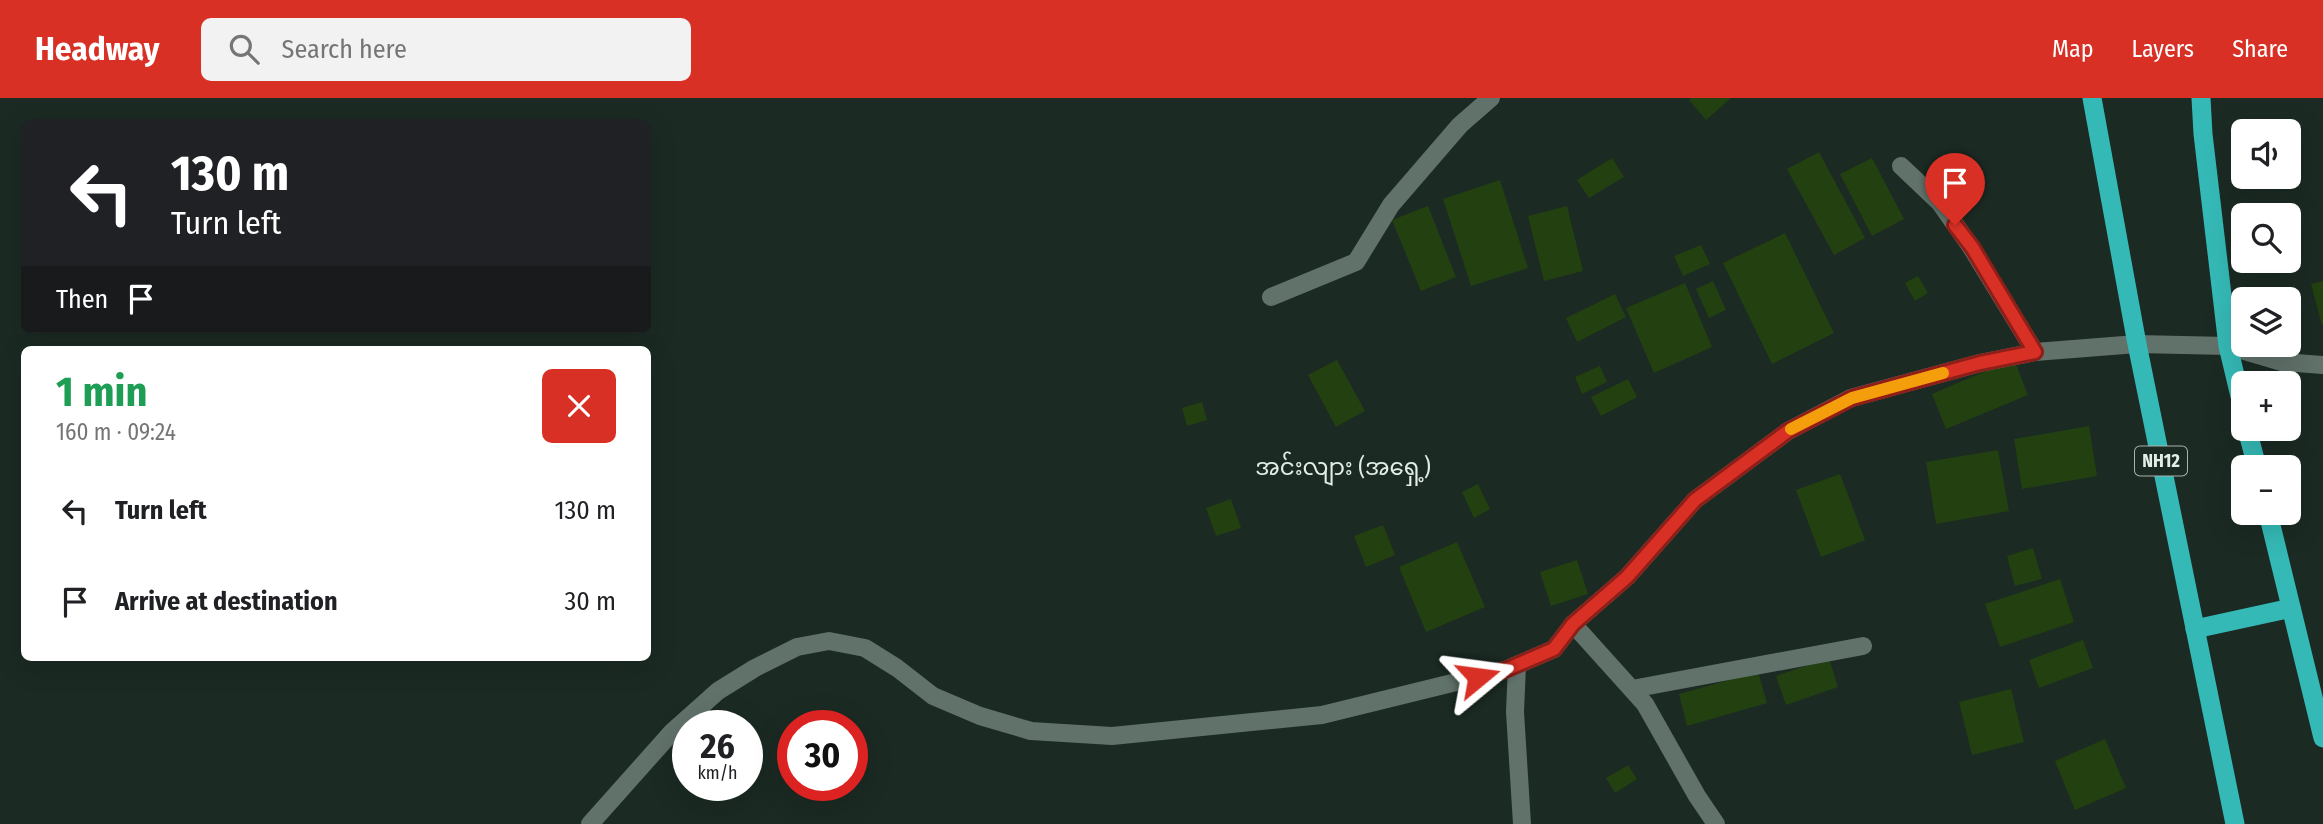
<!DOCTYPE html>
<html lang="en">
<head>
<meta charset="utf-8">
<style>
  :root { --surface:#fff; --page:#f2f2f2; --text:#202124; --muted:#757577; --accent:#d93025 }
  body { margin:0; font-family:"Fira Sans Condensed","Noto Sans Myanmar",sans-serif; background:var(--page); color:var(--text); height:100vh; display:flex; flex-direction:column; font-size:26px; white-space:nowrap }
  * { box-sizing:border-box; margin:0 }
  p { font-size:23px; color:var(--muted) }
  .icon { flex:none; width:38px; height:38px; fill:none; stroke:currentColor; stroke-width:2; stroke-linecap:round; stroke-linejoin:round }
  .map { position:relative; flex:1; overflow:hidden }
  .panel { position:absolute; left:21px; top:248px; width:630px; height:315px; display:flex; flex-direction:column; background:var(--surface); border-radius:10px; box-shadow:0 7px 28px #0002 }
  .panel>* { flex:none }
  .hud { position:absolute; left:21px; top:21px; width:630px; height:214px; border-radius:10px; box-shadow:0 7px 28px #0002; background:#202124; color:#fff; overflow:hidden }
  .controls { position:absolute; left:2231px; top:21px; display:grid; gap:14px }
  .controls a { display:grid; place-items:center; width:70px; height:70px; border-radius:10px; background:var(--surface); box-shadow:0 7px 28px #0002; font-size:35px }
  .speed { position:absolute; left:672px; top:612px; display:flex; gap:14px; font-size:35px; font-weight:700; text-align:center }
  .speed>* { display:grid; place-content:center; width:91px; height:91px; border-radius:50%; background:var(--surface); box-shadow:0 7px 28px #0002; line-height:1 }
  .speed small { font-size:18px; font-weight:400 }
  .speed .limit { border:10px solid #d22; background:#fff; color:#111 }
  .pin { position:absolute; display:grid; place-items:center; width:60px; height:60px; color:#fff; margin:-72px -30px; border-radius:50% 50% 50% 0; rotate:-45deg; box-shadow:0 0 7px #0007 }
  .pin .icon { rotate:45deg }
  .me { position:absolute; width:77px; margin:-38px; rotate:74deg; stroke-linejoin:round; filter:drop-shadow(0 0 5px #0008) }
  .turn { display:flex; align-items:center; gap:24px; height:147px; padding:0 35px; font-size:32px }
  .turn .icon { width:91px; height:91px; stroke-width:2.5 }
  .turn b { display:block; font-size:49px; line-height:60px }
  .then { display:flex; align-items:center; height:66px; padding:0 35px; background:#0003; gap:14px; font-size:26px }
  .round { display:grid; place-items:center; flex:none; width:74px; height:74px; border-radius:10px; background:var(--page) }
  .head { display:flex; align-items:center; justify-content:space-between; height:119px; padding:0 35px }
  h1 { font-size:42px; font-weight:700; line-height:52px; color:#1e9e55 }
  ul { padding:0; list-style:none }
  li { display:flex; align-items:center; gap:21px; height:91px; padding:0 35px }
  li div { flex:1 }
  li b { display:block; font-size:26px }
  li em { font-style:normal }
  header { display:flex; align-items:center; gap:42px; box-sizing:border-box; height:98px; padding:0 35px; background:var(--accent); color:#fff }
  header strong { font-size:33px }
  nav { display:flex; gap:38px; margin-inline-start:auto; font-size:24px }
  .search { width:490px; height:63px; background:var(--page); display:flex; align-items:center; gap:18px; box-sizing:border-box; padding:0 24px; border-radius:10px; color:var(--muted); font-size:26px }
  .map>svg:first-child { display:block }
  .building { fill:#234011 }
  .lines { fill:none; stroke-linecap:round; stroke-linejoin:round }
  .minor { stroke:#61726a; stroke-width:18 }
  .trunk { stroke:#35b9b6; stroke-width:19 }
  .route-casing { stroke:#8d1f18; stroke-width:18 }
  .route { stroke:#d93025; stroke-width:12 }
  .slow { stroke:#f59e0b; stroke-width:12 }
  .labels { text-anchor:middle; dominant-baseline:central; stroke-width:7; stroke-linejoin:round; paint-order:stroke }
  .shield { fill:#1b2a23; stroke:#a8b3ae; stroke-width:2 }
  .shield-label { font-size:18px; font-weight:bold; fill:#e4eee9 }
  .quarter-label { font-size:23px; fill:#e4eee9; stroke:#1b2a23 }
</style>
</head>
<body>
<header>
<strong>Headway</strong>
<div class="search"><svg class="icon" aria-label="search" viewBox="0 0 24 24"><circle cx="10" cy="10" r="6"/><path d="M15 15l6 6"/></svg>Search here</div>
<nav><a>Map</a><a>Layers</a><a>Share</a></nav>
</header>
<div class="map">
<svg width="2323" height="726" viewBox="0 0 2323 726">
  <rect width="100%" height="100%" fill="#1b2a23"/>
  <g class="building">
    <path d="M1691,0H1731L1706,22L1689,2Z"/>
    <path d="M1819,54L1865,140L1834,157L1787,71Z"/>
    <path d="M1612,60L1624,79L1589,100L1577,82Z"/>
    <path d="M1872,60L1904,121L1872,138L1840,76Z"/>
    <path d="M1500,82L1528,170L1471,188L1443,101Z"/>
    <path d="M1428,108L1456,179L1421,193L1392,122Z"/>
    <path d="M1567,108L1583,173L1544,183L1528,118Z"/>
    <path d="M1785,135L1834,235L1772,266L1723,165Z"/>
    <path d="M1701,147L1710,166L1683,178L1674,158Z"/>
    <path d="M1918,178L1928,195L1915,203L1905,185Z"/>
    <path d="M1713,183L1726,212L1709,220L1696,191Z"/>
    <path d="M2323,183V227H2322L2311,186Z"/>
    <path d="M1685,185L1712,249L1654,275L1626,210Z"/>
    <path d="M1615,196L1626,219L1577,244L1566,220Z"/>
    <path d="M2014,261L2028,297L1946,331L1932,296Z"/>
    <path d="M1337,262L1365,313L1336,329L1308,277Z"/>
    <path d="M1600,268L1607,284L1582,296L1575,279Z"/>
    <path d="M1628,281L1637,299L1601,318L1591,299Z"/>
    <path d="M1202,304L1207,322L1187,328L1182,310Z"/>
    <path d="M2089,328L2097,378L2022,391L2014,341Z"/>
    <path d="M1998,352L2009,413L1936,426L1926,364Z"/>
    <path d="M1840,376L1865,442L1821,459L1796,392Z"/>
    <path d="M1478,386L1490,411L1474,420L1462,394Z"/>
    <path d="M1231,401L1241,430L1216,438L1206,410Z"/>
    <path d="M1383,427L1395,457L1366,469L1354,438Z"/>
    <path d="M1457,444L1485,509L1426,534L1399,469Z"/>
    <path d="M2033,450L2042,481L2015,488L2007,458Z"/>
    <path d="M1577,462L1588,496L1551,508L1540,474Z"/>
    <path d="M2060,481L2074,524L2000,549L1985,506Z"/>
    <path d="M2083,542L2093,570L2039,590L2029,562Z"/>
    <path d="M1829,560L1838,589L1786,607L1776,578Z"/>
    <path d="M1758,574L1767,605L1687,628L1679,596Z"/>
    <path d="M2011,591L2024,644L1972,657L1959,604Z"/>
    <path d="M2105,641L2126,690L2075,712L2055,663Z"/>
    <path d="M1628,667L1637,681L1615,695L1606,680Z"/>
  </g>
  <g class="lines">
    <g class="minor">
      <path d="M1901,68L1940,105L1971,149L2035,254"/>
      <path d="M1271,199L1356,164L1391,107L1460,27L1491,0"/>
      <path d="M1573,526L1645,606L1697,698L1716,726"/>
      <path d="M1517,567L1515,614L1522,726"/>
      <path d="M1632,591L1863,548"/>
      <path d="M590,726L672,634L718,593L755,570L797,549L829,543L865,550L897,570L933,598L980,618L1031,633L1112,638L1322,617L1505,572L1554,551L1573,526L1627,479L1695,402L1788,333L1851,300L1980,265L2035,254L2137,246L2228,248L2282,264L2323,267"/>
    </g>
    <g class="trunk">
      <path d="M2092,0L2137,246L2235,726"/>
      <path d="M2201,0L2203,36L2228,248L2244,315"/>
      <path d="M2247,331L2257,369"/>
      <path d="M2268,415L2323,640"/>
      <path d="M2195,531L2291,510"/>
    </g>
  </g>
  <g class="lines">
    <defs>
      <path id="route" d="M1478,579L1505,572L1554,551L1573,526L1627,479L1695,402L1788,333L1852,300L1980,265L2035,254L1972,149L1955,127"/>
    </defs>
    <use href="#route" class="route-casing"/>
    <use href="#route" class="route"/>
    <path class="slow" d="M1791,331L1852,300L1943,275"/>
  </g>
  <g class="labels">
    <rect class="shield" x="2135" y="348.5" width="52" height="29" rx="5"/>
    <g class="shield-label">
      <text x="2161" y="363">NH12</text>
    </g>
    <g class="quarter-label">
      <text x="1343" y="369">အင်းလျား (အရှေ့)</text>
    </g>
  </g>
</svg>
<div class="controls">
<a><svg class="icon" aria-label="sound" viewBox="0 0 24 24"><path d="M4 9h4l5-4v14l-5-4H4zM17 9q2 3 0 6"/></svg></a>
<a><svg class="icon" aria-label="search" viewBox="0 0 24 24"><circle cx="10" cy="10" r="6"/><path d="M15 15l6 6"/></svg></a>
<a><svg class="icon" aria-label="layers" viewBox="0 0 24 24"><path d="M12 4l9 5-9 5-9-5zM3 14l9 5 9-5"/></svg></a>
<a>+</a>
<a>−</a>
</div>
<div class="speed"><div>26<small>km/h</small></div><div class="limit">30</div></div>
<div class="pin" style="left:1955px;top:127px;background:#d93025"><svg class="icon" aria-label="arrive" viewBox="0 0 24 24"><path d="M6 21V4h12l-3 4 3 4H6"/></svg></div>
<svg class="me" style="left:1478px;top:579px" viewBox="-20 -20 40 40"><path d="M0-17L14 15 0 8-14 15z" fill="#d93025" stroke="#fff" stroke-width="4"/></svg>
<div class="hud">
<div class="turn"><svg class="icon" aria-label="left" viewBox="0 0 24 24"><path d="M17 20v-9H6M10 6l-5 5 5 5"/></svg><div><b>130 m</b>Turn left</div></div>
<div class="then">Then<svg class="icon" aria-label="arrive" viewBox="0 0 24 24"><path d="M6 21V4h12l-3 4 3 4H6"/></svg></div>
</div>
<section class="panel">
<div class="head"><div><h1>1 min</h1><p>160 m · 09:24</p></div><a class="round" style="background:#d93025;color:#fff"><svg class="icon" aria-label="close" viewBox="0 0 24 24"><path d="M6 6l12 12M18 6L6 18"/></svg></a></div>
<ul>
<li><svg class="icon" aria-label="left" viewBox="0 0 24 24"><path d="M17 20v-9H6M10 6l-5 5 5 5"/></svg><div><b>Turn left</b></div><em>130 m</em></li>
<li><svg class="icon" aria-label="arrive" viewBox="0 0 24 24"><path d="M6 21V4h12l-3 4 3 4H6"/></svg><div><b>Arrive at destination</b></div><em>30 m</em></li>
</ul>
</section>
</div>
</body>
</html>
